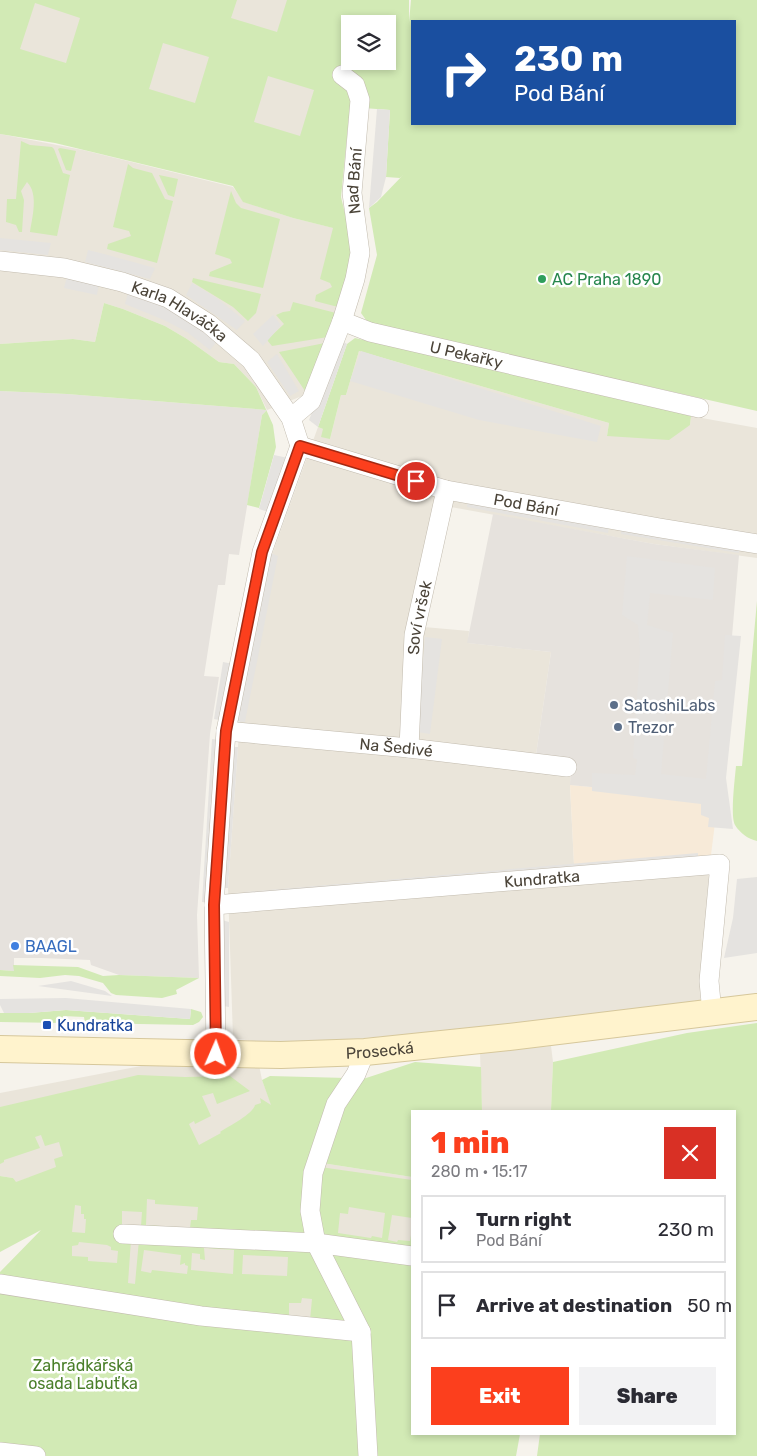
<!DOCTYPE html>
<html lang="en">
<head>
<meta charset="utf-8">
<style>
  :root { --surface:#fff; --page:#f2f2f3; --text:#2b2b33; --muted:#7c7c81; --line:#e1e1e2; --accent:#fc3f1d }
  body { margin:0; font-family:Rubik,sans-serif; background:var(--page); color:var(--text); height:100vh; display:flex; flex-direction:column; font-size:19px; white-space:nowrap }
  * { box-sizing:border-box; margin:0 }
  p { font-size:16px; color:var(--muted) }
  .icon { flex:none; width:28px; height:28px; fill:none; stroke:currentColor; stroke-width:2; stroke-linecap:round; stroke-linejoin:round }
  .map { position:relative; flex:1; overflow:hidden }
  .details { position:absolute; left:411px; top:1110px; width:325px; height:325px; display:flex; flex-direction:column; background:var(--surface); border-radius:0px; box-shadow:0 2px 8px #0003 }
  .details>* { flex:none }
  .guide { position:absolute; left:411px; top:20px; width:325px; height:105px; border-radius:0px; box-shadow:0 2px 8px #0003; background:#1a4fa0; color:#fff; overflow:hidden }
  .buttons { position:absolute; left:341px; top:15px; display:grid; gap:10px }
  .buttons a { display:grid; place-items:center; width:55px; height:55px; border-radius:0px; background:var(--surface); box-shadow:0 2px 8px #0003; font-size:25px }
  .pin { position:absolute; display:grid; place-items:center; width:42px; height:42px; color:#fff; margin:-21px; border:2px solid #fff; border-radius:50%; box-shadow:0 1px 5px #0007 }
  .me { position:absolute; width:55px; margin:-28px; rotate:2deg; stroke-linejoin:round; filter:drop-shadow(0 0 4px #0008) }
  .turn { display:flex; align-items:center; gap:18px; height:105px; padding:0 20px; font-size:22px }
  .turn .icon { width:65px; height:65px; stroke-width:2.5 }
  .turn b { display:block; font-size:35px; line-height:42px }
  .round { display:grid; place-items:center; flex:none; width:52px; height:52px; border-radius:0px; background:var(--page) }
  .summary { display:flex; align-items:center; justify-content:space-between; height:85px; padding:0 20px }
  h1 { font-size:30px; font-weight:800; line-height:38px; color:var(--accent) }
  .action { display:flex; gap:10px; margin-top:auto; padding:10px 20px }
  .action a { flex:1; height:58px; border-radius:0px; background:var(--accent); color:#fff; font-size:20px; font-weight:800; line-height:58px; text-align:center }
  .action a+a { background:var(--page); color:var(--text) }
  ul { padding:0; list-style:none }
  li { display:flex; align-items:center; gap:15px; height:68px; margin:0 10px 8px; padding:0 10px; border:2px solid var(--line); border-radius:0px }
  li div { flex:1 }
  li b { display:block; font-size:19px }
  li em { font-style:normal }
  .map>svg:first-child { display:block }
  .residential { fill:#eae5da }
  .commercial { fill:#f7ead8 }
  .industrial { fill:#e6e2dd }
  .green { fill:#d2eab5; fill-rule:evenodd }
  .parking { fill:#e5e3e0 }
  .lines { fill:none; stroke-linecap:round; stroke-linejoin:round }
  .minor-casing { stroke:#c2bbae; stroke-width:20 }
  .secondary-casing { stroke:#d6c79b; stroke-width:28 }
  .minor { stroke:#fff; stroke-width:19 }
  .secondary { stroke:#fff3cd; stroke-width:26 }
  .route-casing { stroke:#a42913; stroke-width:12 }
  .route { stroke:#fc3f1d; stroke-width:9 }
  .leisure-dot { fill:#2e9e5b; stroke:#fff; stroke-width:2 }
  .service-dot { fill:#5c6f8a; stroke:#fff; stroke-width:2 }
  .shop-dot { fill:#3f7fe0; stroke:#fff; stroke-width:2 }
  .transit-dot { fill:#1a4fb4; stroke:#fff; stroke-width:2 }
  .labels { text-anchor:middle; dominant-baseline:central; stroke-width:5; stroke-linejoin:round; paint-order:stroke }
  .street-label { font-size:16px; fill:#4b4439; stroke:#fff }
  .leisure-label { font-size:16px; fill:#27864d; stroke:#fff; text-anchor:start }
  .service-label { font-size:16px; fill:#4e5e75; stroke:#fff; text-anchor:start }
  .shop-label { font-size:16px; fill:#366cbe; stroke:#fff; text-anchor:start }
  .transit-label { font-size:16px; fill:#164399; stroke:#fff; text-anchor:start }
  .park-label { font-size:16px; fill:#4a7f2a; stroke:#fff }
</style>
</head>
<body>
<div class="map">
<svg width="757" height="1456" viewBox="0 0 757 1456">
  <rect width="100%" height="100%" fill="#f6f3ec"/>
  <g class="residential">
    <path d="M235,0H289L278,34L229,19Z"/>
    <path d="M33,1L83,16L67,66L17,51Z"/>
    <path d="M162,41L212,57L196,106L146,90Z"/>
    <path d="M267,73L316,88L300,138L251,124Z"/>
    <path d="M0,134L83,150L233,187L244,202L293,218L350,232V275L307,394L267,410L256,387L234,364L219,362L187,339L165,326L123,309L104,303L95,342L73,339L0,344Z"/>
    <path d="M359,351L609,423L607,436L690,425L691,416L757,428V558L654,544L451,507L424,627L469,631L468,643L551,652L536,755L571,759L570,786L575,884L709,871L700,1003L497,1027L363,1038L272,1044L233,1038L228,888L240,718L270,560L318,427L323,429L330,439L341,395H346Z"/>
    <path d="M551,1046L553,1062L551,1110L482,1111L480,1052Z"/>
    <path d="M259,1065L262,1080L272,1106L322,1163L412,1177V1260L369,1330L0,1276L43,1229L30,1177L15,1183L13,1178L0,1176V1093L141,1066Z"/>
  </g>
  <path class="commercial" d="M570,785L718,799L709,871L575,884Z"/>
  <g class="industrial">
    <path d="M0,391L67,394L267,410L262,415L239,555L229,554L225,585H218L204,676L219,677L210,734L197,915L199,978L119,975L91,965L90,960L41,958H14V971L0,970Z"/>
    <path d="M493,514L654,544L739,555L718,799L570,785L571,760L536,755L551,652L467,643Z"/>
  </g>
  <g class="green">
    <path d="M0,0H237L231,18L277,32L287,0H409V22L411,0H757V411L634,383L632,387L373,325L366,320L361,313L377,255L369,208L377,202L404,174L400,178L386,177L390,110L350,107L341,197L351,238L352,259L338,307L315,301L316,295L332,287L330,283L320,279L333,228L293,218L243,202L233,186L55,143L0,134ZM35,3L80,18L66,63L20,49ZM412,21H735V124H412ZM350,24H388V61H350ZM163,43L209,57L195,103L149,89ZM268,76L314,90L300,136L254,122Z"/>
    <path d="M21,141L30,145L52,147L54,149L63,173L70,175L57,236L30,232C32,218 39,194 27,182L21,191L24,200L22,232H19L16,225L6,222L7,199H16Z"/>
    <path d="M60,148L76,151L71,171L66,170L58,149Z"/>
    <path d="M128,164L133,168L152,173L165,199L173,201L157,263L107,249L108,244L131,236L129,231L113,227Z"/>
    <path d="M159,175L178,179L174,197L168,195Z"/>
    <path d="M231,191L236,203L241,208L280,219L263,288L209,276L210,272L232,263L230,259L215,254Z"/>
    <path d="M193,278L261,294L256,313L248,321L233,307L192,282Z"/>
    <path d="M293,302L336,313L328,337L272,346L267,340L284,324L276,315L283,312L290,311Z"/>
    <path d="M104,303L123,309L165,326L187,339L219,362L234,364L256,387L273,425L276,447L259,508L247,505L262,415L267,410L67,394L0,391V344L73,339L95,342Z"/>
    <path d="M355,338L691,416L690,425L669,440L607,436L609,423L359,351L346,395H341L330,439L321,437L323,429L318,427L347,344Z"/>
    <path d="M325,343L307,394L279,352Z"/>
    <path d="M757,601V841C748,839 740,833 735,825C730,816 735,778 736,766H742Z"/>
    <path d="M13,965L78,967L103,976L119,975L199,978L176,990L177,994L162,998L116,995L111,993L103,983L79,976L65,975L40,978L0,976V970L14,971Z"/>
    <path d="M191,1009L201,1012L203,1017L199,1022L193,1025L85,1023L84,1017L63,1016V1023L0,1022V1013H29L66,1010L190,1019Z"/>
    <path d="M757,1023V1456H537L540,1434H735V1111H523L551,1110L553,1062L687,1033Z"/>
    <path d="M415,1062L481,1067L482,1111H412V1177L322,1163L337,1109L360,1080Z"/>
    <path d="M138,1075L185,1077L230,1076L250,1091L217,1104L213,1093L202,1096L211,1116L195,1124L194,1121L189,1124L199,1145L221,1133L220,1132C229,1126 253,1114 255,1105L261,1103L260,1098L271,1105L262,1080L270,1076L347,1078L320,1167L412,1180V1218L392,1215L388,1240L397,1242L398,1240L410,1241L412,1229V1434H520L516,1456H0V1272L41,1230L0,1252V1176L13,1178L16,1182L56,1167L54,1159L63,1156L59,1142L45,1146L41,1135L35,1137L40,1148L4,1160V1162L0,1164V1107ZM147,1199L155,1200V1204L198,1207L197,1220H191L190,1228L146,1225ZM75,1205L81,1206V1214H84V1219H86L85,1233L72,1232ZM349,1207L385,1213L382,1238L372,1236L371,1238L338,1233L340,1213L348,1214ZM122,1211L142,1212L141,1226L122,1224ZM131,1240H139L135,1284L128,1283ZM79,1242L107,1245L111,1247V1250L118,1251L117,1263L88,1261V1257L72,1256V1246L78,1245ZM204,1248L234,1250L233,1274L191,1270L192,1253L200,1254V1259L205,1260ZM144,1250L181,1255L180,1265L185,1263V1265L188,1266L187,1274L152,1270L151,1273L141,1271ZM243,1255L288,1257L287,1276L242,1274ZM302,1298L312,1299L310,1320L289,1319V1303H301Z"/>
  </g>
  <g class="parking">
    <path d="M377,109L390,110L386,177L381,197L369,208Z"/>
    <path d="M0,238L51,243L48,255L0,250Z"/>
    <path d="M88,250L104,254L155,268L150,279L85,262Z"/>
    <path d="M67,276L99,284L97,295L64,288Z"/>
    <path d="M192,283L218,299L245,321L237,330L186,295Z"/>
    <path d="M128,293L168,307L218,340L210,350L187,332L164,320L125,304Z"/>
    <path d="M273,315L281,325L263,346L253,334Z"/>
    <path d="M340,340L347,344L318,427L309,420Z"/>
    <path d="M361,351L601,426L597,442L479,420L350,381Z"/>
    <path d="M277,354L299,391L290,396L267,362Z"/>
    <path d="M274,455L288,458L271,513L259,509Z"/>
    <path d="M468,494L610,519L608,533L467,507Z"/>
    <path d="M622,521L741,541L739,553L621,534Z"/>
    <path d="M268,552L278,556L245,722L233,721Z"/>
    <path d="M627,556L715,568L713,600L650,593L647,625L673,633L661,774L706,779L715,681L722,680L725,635L741,636L726,778L733,829L708,827L709,818L701,815V804L592,791V773L635,775L637,759L633,758L640,651L638,625L622,615Z"/>
    <path d="M425,637L442,639L430,734L417,732Z"/>
    <path d="M223,662L233,664L224,721L214,719Z"/>
    <path d="M212,739L221,740L211,903L202,902Z"/>
    <path d="M229,747H238L228,888H220Z"/>
    <path d="M698,853V860L245,898L244,892Z"/>
    <path d="M757,877V953L724,958L733,918L737,879Z"/>
    <path d="M222,920L229,922V1007L223,1006Z"/>
    <path d="M71,981L105,991L112,996L38,986Z"/>
    <path d="M66,998L191,1009L190,1019L66,1010L29,1013H4L0,1005V999Z"/>
  </g>
  <g class="lines">
    <defs>
      <g id="minor">
        <path id="s1" d="M0,261L64,268L122,282L168,298L209,324L251,360L291,418L300,446"/>
        <path id="s2" d="M342,321L370,332L699,408"/>
        <path id="s3" d="M291,418L311,401L342,321L355,279L360,253L352,193L360,100L355,85L342,75"/>
        <path id="s4" d="M300,446L446,490L660,528L757,544"/>
        <path id="s5" d="M226,731L409,748L567,767"/>
        <path id="s6" d="M409,748L414,635L446,490"/>
        <path id="s7" d="M214,905L720,864L709,981L712,1013"/>
        <path d="M365,1052L356,1074L336,1104L313,1173L310,1211L316,1243L361,1332L368,1456"/>
        <path d="M216,1053L214,905L226,731L262,552L300,446"/>
        <path d="M123,1234L316,1243L412,1256"/>
        <path d="M0,1284L201,1316L361,1332"/>
        <path d="M0,1452L36,1456"/>
      </g>
      <g id="secondary">
        <path id="s8" d="M0,1049L281,1055L365,1052L509,1037L757,1007"/>
      </g>
    </defs>
    <use href="#minor" class="minor-casing"/>
    <use href="#secondary" class="secondary-casing"/>
    <use href="#minor" class="minor"/>
    <use href="#secondary" class="secondary"/>
  </g>
  <g class="lines">
    <defs>
      <path id="route" d="M216,1054L214,905L226,731L262,552L300,446L416,481"/>
    </defs>
    <use href="#route" class="route-casing"/>
    <use href="#route" class="route"/>
  </g>
  <circle class="leisure-dot" cx="542" cy="279" r="5"/>
  <g class="service-dot">
    <circle cx="614" cy="705" r="5"/>
    <circle cx="618" cy="727" r="5"/>
  </g>
  <circle class="shop-dot" cx="15" cy="946" r="5"/>
  <rect class="transit-dot" x="42" y="1020" width="10" height="10" rx="2.5"/>
  <g class="labels">
    <g class="street-label">
      <text stroke="none"><textPath href="#s3" startOffset="255">Nad Bání</textPath></text>
      <text stroke="none"><textPath href="#s1" startOffset="189">Karla Hlaváčka</textPath></text>
      <text stroke="none"><textPath href="#s2" startOffset="129">U Pekařky</textPath></text>
      <text stroke="none"><textPath href="#s4" startOffset="234">Pod Bání</textPath></text>
      <text stroke="none"><textPath href="#s6" startOffset="131">Soví vršek</textPath></text>
      <text stroke="none"><textPath href="#s5" startOffset="171">Na Šedivé</textPath></text>
      <text stroke="none"><textPath href="#s7" startOffset="329">Kundratka</textPath></text>
      <text stroke="none"><textPath href="#s8" startOffset="380">Prosecká</textPath></text>
    </g>
    <g class="leisure-label">
      <text x="552" y="279">AC Praha 1890</text>
    </g>
    <g class="service-label">
      <text x="624" y="705">SatoshiLabs</text>
      <text x="628" y="727">Trezor</text>
    </g>
    <g class="shop-label">
      <text x="25" y="946">BAAGL</text>
    </g>
    <g class="transit-label">
      <text x="57" y="1025">Kundratka</text>
    </g>
    <g class="park-label">
      <text x="83" y="1365">Zahrádkářská<tspan x="83" dy="18">osada Labuťka</tspan></text>
    </g>
  </g>
</svg>
<div class="buttons">
<a><svg class="icon" aria-label="layers" viewBox="0 0 24 24"><path d="M12 4l9 5-9 5-9-5zM3 14l9 5 9-5"/></svg></a>
</div>
<div class="pin" style="left:416px;top:481px;background:#d93025"><svg class="icon" aria-label="arrive" viewBox="0 0 24 24"><path d="M6 21V4h12l-3 4 3 4H6"/></svg></div>
<svg class="me" style="left:216px;top:1054px" viewBox="-20 -20 40 40"><circle r="17" fill="#fc3f1d" stroke="#fff" stroke-width="3"/><path d="M0-11L8 9 0 5-8 9z" fill="#fff"/></svg>
<div class="guide">
<div class="turn"><svg class="icon" aria-label="right" viewBox="0 0 24 24"><path d="M7 20v-9h11M14 6l5 5-5 5"/></svg><div><b>230 m</b>Pod Bání</div></div>
</div>
<section class="details">
<div class="summary"><div><h1>1 min</h1><p>280 m · 15:17</p></div><a class="round" style="background:#d93025;color:#fff"><svg class="icon" aria-label="close" viewBox="0 0 24 24"><path d="M6 6l12 12M18 6L6 18"/></svg></a></div>
<ul>
<li><svg class="icon" aria-label="right" viewBox="0 0 24 24"><path d="M7 20v-9h11M14 6l5 5-5 5"/></svg><div><b>Turn right</b><p>Pod Bání</p></div><em>230 m</em></li>
<li><svg class="icon" aria-label="arrive" viewBox="0 0 24 24"><path d="M6 21V4h12l-3 4 3 4H6"/></svg><div><b>Arrive at destination</b></div><em>50 m</em></li>
</ul>
<div class="action"><a>Exit</a><a>Share</a></div>
</section>
</div>
</body>
</html>
